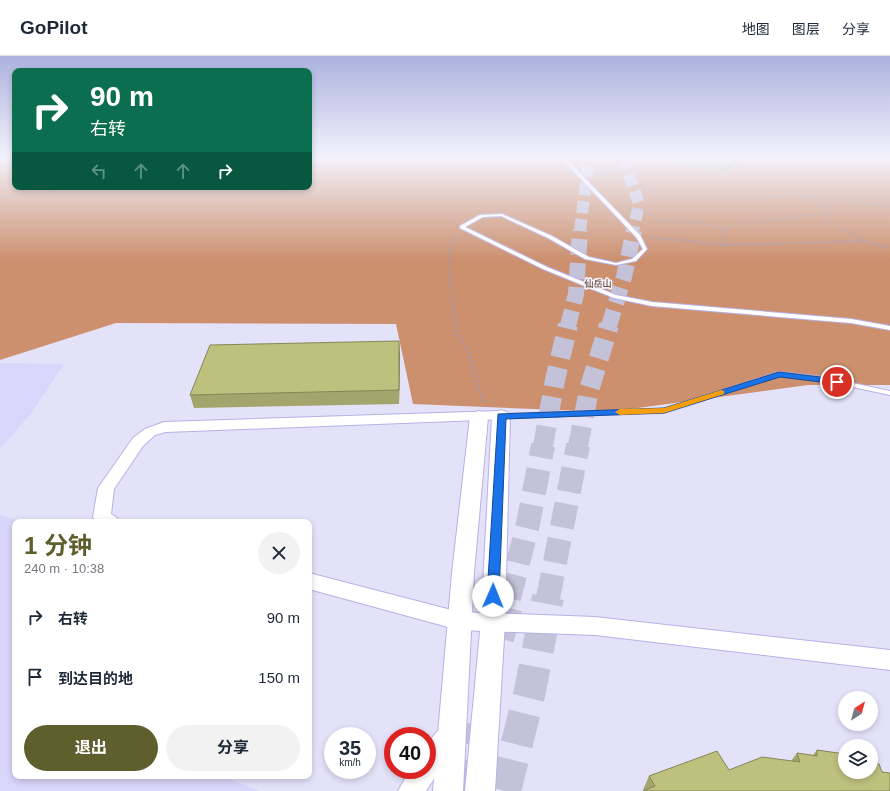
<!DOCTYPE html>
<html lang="zh">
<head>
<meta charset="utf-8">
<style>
  :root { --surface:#fff; --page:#f2f2f3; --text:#1f2937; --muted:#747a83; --line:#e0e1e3; --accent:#5e5f2c }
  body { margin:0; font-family:Helvetica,"Noto Sans SC",sans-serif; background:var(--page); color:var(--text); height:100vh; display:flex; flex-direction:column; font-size:15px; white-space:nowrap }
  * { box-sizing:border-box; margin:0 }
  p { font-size:13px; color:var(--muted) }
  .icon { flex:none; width:22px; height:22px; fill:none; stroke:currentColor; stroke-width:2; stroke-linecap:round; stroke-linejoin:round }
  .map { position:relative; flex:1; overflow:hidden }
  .panel { position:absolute; left:12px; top:463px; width:300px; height:260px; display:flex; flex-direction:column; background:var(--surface); border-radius:8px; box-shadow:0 2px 6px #0003 }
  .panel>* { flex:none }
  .hud { position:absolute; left:12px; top:12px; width:300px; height:122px; border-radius:8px; box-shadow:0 2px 6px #0003; background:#0b6e4f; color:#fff; overflow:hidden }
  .needle { width:26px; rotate:36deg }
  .tools { position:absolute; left:838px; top:635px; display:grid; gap:8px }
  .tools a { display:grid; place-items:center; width:40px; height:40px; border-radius:50%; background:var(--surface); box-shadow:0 2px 6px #0003; font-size:20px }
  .speed { position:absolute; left:324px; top:671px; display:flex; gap:8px; font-size:20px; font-weight:700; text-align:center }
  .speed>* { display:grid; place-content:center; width:52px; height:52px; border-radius:50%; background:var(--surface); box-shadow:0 2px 6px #0003; line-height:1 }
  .speed small { font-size:10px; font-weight:400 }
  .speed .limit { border:6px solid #d22; background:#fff; color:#111 }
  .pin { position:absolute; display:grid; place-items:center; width:34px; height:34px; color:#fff; margin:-17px; border:2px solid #fff; border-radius:50%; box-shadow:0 1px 4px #0007 }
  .me { position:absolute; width:44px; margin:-22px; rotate:1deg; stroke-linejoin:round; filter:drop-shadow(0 0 3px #0008) }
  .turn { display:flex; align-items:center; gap:14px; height:84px; padding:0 12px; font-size:18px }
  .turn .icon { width:52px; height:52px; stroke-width:2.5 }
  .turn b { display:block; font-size:28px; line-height:34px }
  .lanes { display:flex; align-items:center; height:38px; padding:0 12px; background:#0003; justify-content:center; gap:20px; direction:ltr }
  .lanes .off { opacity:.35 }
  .round { display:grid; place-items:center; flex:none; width:42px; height:42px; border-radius:21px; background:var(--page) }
  .headline { display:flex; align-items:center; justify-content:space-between; height:68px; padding:0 12px }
  h1 { font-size:24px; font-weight:700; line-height:30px; color:var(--accent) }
  .primary-button { display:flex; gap:8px; margin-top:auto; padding:8px 12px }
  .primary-button a { flex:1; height:46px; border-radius:24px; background:var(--accent); color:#fff; font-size:16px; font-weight:700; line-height:46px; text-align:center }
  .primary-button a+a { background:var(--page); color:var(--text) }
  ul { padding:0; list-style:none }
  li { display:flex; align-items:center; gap:12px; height:60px; padding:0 12px }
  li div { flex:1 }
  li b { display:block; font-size:15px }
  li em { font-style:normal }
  header { display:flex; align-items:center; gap:24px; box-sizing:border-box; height:56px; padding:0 20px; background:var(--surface); border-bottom:1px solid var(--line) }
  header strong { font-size:19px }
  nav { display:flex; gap:22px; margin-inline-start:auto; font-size:14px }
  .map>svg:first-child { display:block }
  .built { fill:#d9d5fb }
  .forest { fill:#cc906f }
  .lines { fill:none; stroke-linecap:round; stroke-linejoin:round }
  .secondary-tunnel-far4 { stroke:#c4c2d8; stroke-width:12; stroke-dasharray:12 6; stroke-linecap:butt }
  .secondary-tunnel-far3 { stroke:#c4c2d8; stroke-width:16; stroke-dasharray:16 8; stroke-linecap:butt }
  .secondary-tunnel-far2 { stroke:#c4c2d8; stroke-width:20; stroke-dasharray:20 10; stroke-linecap:butt }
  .secondary-tunnel-far1 { stroke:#c4c2d8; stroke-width:24; stroke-dasharray:24 12; stroke-linecap:butt }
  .secondary-tunnel { stroke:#c4c2d8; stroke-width:32; stroke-dasharray:32 16; stroke-linecap:butt }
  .service-casing { stroke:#b7b1e7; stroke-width:2 }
  .minor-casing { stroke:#b7b1e7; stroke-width:2 }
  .tertiary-casing { stroke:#b7b1e7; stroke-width:2 }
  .path-far2 { stroke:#9c99af; stroke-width:1.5; stroke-dasharray:1 1.5; stroke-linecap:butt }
  .path-far1 { stroke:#9c99af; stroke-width:2; stroke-dasharray:1.5 2; stroke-linecap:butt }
  .path { stroke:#9c99af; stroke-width:2.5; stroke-dasharray:2 3; stroke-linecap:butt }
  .service { fill:#fff; fill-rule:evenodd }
  .minor { fill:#fff; fill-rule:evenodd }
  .tertiary { fill:#fff; fill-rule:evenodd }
  .wall { fill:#a3a56c }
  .shaded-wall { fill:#858658 }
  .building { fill:#bec07e; stroke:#858658 }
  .route { fill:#1a73e8; stroke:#114b97 }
  .slow { fill:#f59e0b }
  .labels { text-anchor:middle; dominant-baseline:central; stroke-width:3.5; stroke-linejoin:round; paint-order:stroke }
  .far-park-label { font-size:9px; fill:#4b230a; stroke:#f2f1fc }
</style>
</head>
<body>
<header>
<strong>GoPilot</strong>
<nav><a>地图</a><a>图层</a><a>分享</a></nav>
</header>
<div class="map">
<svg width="890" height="735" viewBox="0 0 890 735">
  <rect width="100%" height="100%" fill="#e4e2f9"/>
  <g class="built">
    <path d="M0,307L64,308L32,356L0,393Z"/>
    <path d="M0,459L22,466H15V720H223L259,735H0Z"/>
  </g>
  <path class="forest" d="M0,101H15V131H309V101H890V329H808L608,356L413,348L396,268L116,267L0,304Z"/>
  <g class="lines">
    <g class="secondary-tunnel-far4">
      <path d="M623,101L639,148L633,175"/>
      <path d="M580,175L588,109L587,101"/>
    </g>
    <g class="secondary-tunnel-far3">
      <path d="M568,270L576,238L580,174"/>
      <path d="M609,270L624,221L634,174"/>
    </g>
    <g class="secondary-tunnel-far2">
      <path d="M543,390L555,324L568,269"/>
      <path d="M578,390L589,334L609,269"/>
    </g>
    <g class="secondary-tunnel-far1">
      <path d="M509,542L528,468L543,389"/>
      <path d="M548,542L578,389"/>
    </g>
    <g class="secondary-tunnel">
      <path d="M498,582L509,541"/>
      <path d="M458,735L476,669"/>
      <path d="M505,735L530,635L548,541"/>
    </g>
    <defs>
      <g id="service">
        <path d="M555,101H559L567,104L640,179L647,193L636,205L616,209L585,203L548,182L501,160L483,161L465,171L547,211L616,239L652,246L851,263L890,270V274L851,267L652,250L614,242L543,213L460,172V170L480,159L502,158L552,180L589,201L616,207L632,203L643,193L636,181L565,106Z"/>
        <path d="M779,316L824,321L890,335V339L824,325L779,320L664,357L502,362L499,360L502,358L663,353Z"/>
      </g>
      <g id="minor">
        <path d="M501,355L506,357L508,360L506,363L166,376L155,379L143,390L114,433L111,458L116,461L119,466H96L93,461L98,432L133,382L145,373L164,366Z"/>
        <path d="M309,517L459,556L595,561L890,594V614L595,579L459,574L309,533Z"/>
        <path d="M448,669L456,673L460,681L456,689L426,735H398L410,714H427C427,694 427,678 448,669Z"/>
      </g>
      <g id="tertiary">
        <path d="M501,354L507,356L510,360L505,565L495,735H465L481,565L492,360L495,356Z"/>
        <path d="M479,355L485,357L488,361L474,517L463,735H433L452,517L470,361L473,357Z"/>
      </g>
    </defs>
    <use href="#service" class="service-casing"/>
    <use href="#minor" class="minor-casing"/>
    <use href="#tertiary" class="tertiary-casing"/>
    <g class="path-far2">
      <path d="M605,101L600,106L613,113L636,121L646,137L669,142L731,143L800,139L890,150"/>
      <path d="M792,101L841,109L890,110"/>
      <path d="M234,131L276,137L301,131"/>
      <path d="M0,141L85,131"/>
      <path d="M625,152L645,154L662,165L693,166L722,172L776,163L830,157L819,147L804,140"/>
      <path d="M830,157V166L847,175"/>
      <path d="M722,172L723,175"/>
    </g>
    <g class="path-far1">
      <path d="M722,174L725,189"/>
      <path d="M846,174L863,184"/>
      <path d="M650,181L725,189L864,185L890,192"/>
      <path d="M455,270L449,218L450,188L457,178"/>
    </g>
    <path class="path" d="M455,269L456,276L469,297L483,347"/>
    <use href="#service" class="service"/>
    <use href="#minor" class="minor"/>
    <use href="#tertiary" class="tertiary"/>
  </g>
  <g class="wall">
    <path d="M681,101H741L740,104L725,117L680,108Z"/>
    <path d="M400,298L399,348L194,352L190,339Z"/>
    <path d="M817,694L845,698L644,735L643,734L649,720L729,714L791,705L797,697L813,699Z"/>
  </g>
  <g class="shaded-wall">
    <path d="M736,101H741L740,104L725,117L727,109Z"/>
    <path d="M399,285L400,298L399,348Z"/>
  </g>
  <g class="building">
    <path d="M685,101H736L727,109Z"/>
    <path d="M399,285V334L190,339L210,289Z"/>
    <path d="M817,694L845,698V716H871V707L879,708L882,716L890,717V735H643L655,730L649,720L717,695L729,714L762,701L800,706L797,697L817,700Z"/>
  </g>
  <linearGradient id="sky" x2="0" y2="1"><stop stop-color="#acb2de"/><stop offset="0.5" stop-color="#f3f2fc"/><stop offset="1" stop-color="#f3f2fc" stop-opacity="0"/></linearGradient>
  <rect width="890" height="204" fill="url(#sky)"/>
  <path class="route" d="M779,316L837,323L841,326L837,328L780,321L664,357L506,363L499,540L497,544L493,545L489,544L487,540L498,358L664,352Z"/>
  <path class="slow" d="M721,334L724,335V338L664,357L620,359L615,356L620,353L664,352Z"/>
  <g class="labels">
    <g class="far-park-label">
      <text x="598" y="228">仙岳山</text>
    </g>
  </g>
</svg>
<div class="tools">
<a><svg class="needle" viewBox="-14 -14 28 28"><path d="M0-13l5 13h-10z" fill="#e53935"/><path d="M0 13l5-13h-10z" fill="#747a83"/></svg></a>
<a><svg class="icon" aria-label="layers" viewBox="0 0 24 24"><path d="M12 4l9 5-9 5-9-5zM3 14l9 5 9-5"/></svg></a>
</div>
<div class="speed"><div>35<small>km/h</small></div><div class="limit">40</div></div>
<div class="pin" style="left:837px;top:326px;background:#d93025"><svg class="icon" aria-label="arrive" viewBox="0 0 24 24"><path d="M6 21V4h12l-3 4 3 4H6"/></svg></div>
<svg class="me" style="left:493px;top:540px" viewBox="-20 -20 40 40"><circle r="19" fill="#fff"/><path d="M0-13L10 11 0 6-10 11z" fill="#1a73e8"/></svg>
<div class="hud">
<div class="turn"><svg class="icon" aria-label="right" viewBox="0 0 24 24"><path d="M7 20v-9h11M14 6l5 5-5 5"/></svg><div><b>90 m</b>右转</div></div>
<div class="lanes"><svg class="icon off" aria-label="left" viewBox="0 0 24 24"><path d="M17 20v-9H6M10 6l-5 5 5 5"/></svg><svg class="icon off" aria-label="ahead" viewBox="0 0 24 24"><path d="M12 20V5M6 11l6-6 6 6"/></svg><svg class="icon off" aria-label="ahead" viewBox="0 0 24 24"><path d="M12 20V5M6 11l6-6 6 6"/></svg><svg class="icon" aria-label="right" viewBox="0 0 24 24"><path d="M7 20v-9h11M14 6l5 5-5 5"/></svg></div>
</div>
<section class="panel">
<div class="headline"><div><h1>1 分钟</h1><p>240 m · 10:38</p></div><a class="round"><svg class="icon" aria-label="close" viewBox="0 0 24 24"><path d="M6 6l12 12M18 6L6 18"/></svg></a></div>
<ul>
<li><svg class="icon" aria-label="right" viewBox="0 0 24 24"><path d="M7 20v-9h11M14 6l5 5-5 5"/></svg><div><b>右转</b></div><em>90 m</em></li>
<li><svg class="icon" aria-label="arrive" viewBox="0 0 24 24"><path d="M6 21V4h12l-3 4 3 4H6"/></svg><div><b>到达目的地</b></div><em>150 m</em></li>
</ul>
<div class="primary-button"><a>退出</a><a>分享</a></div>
</section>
</div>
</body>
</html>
